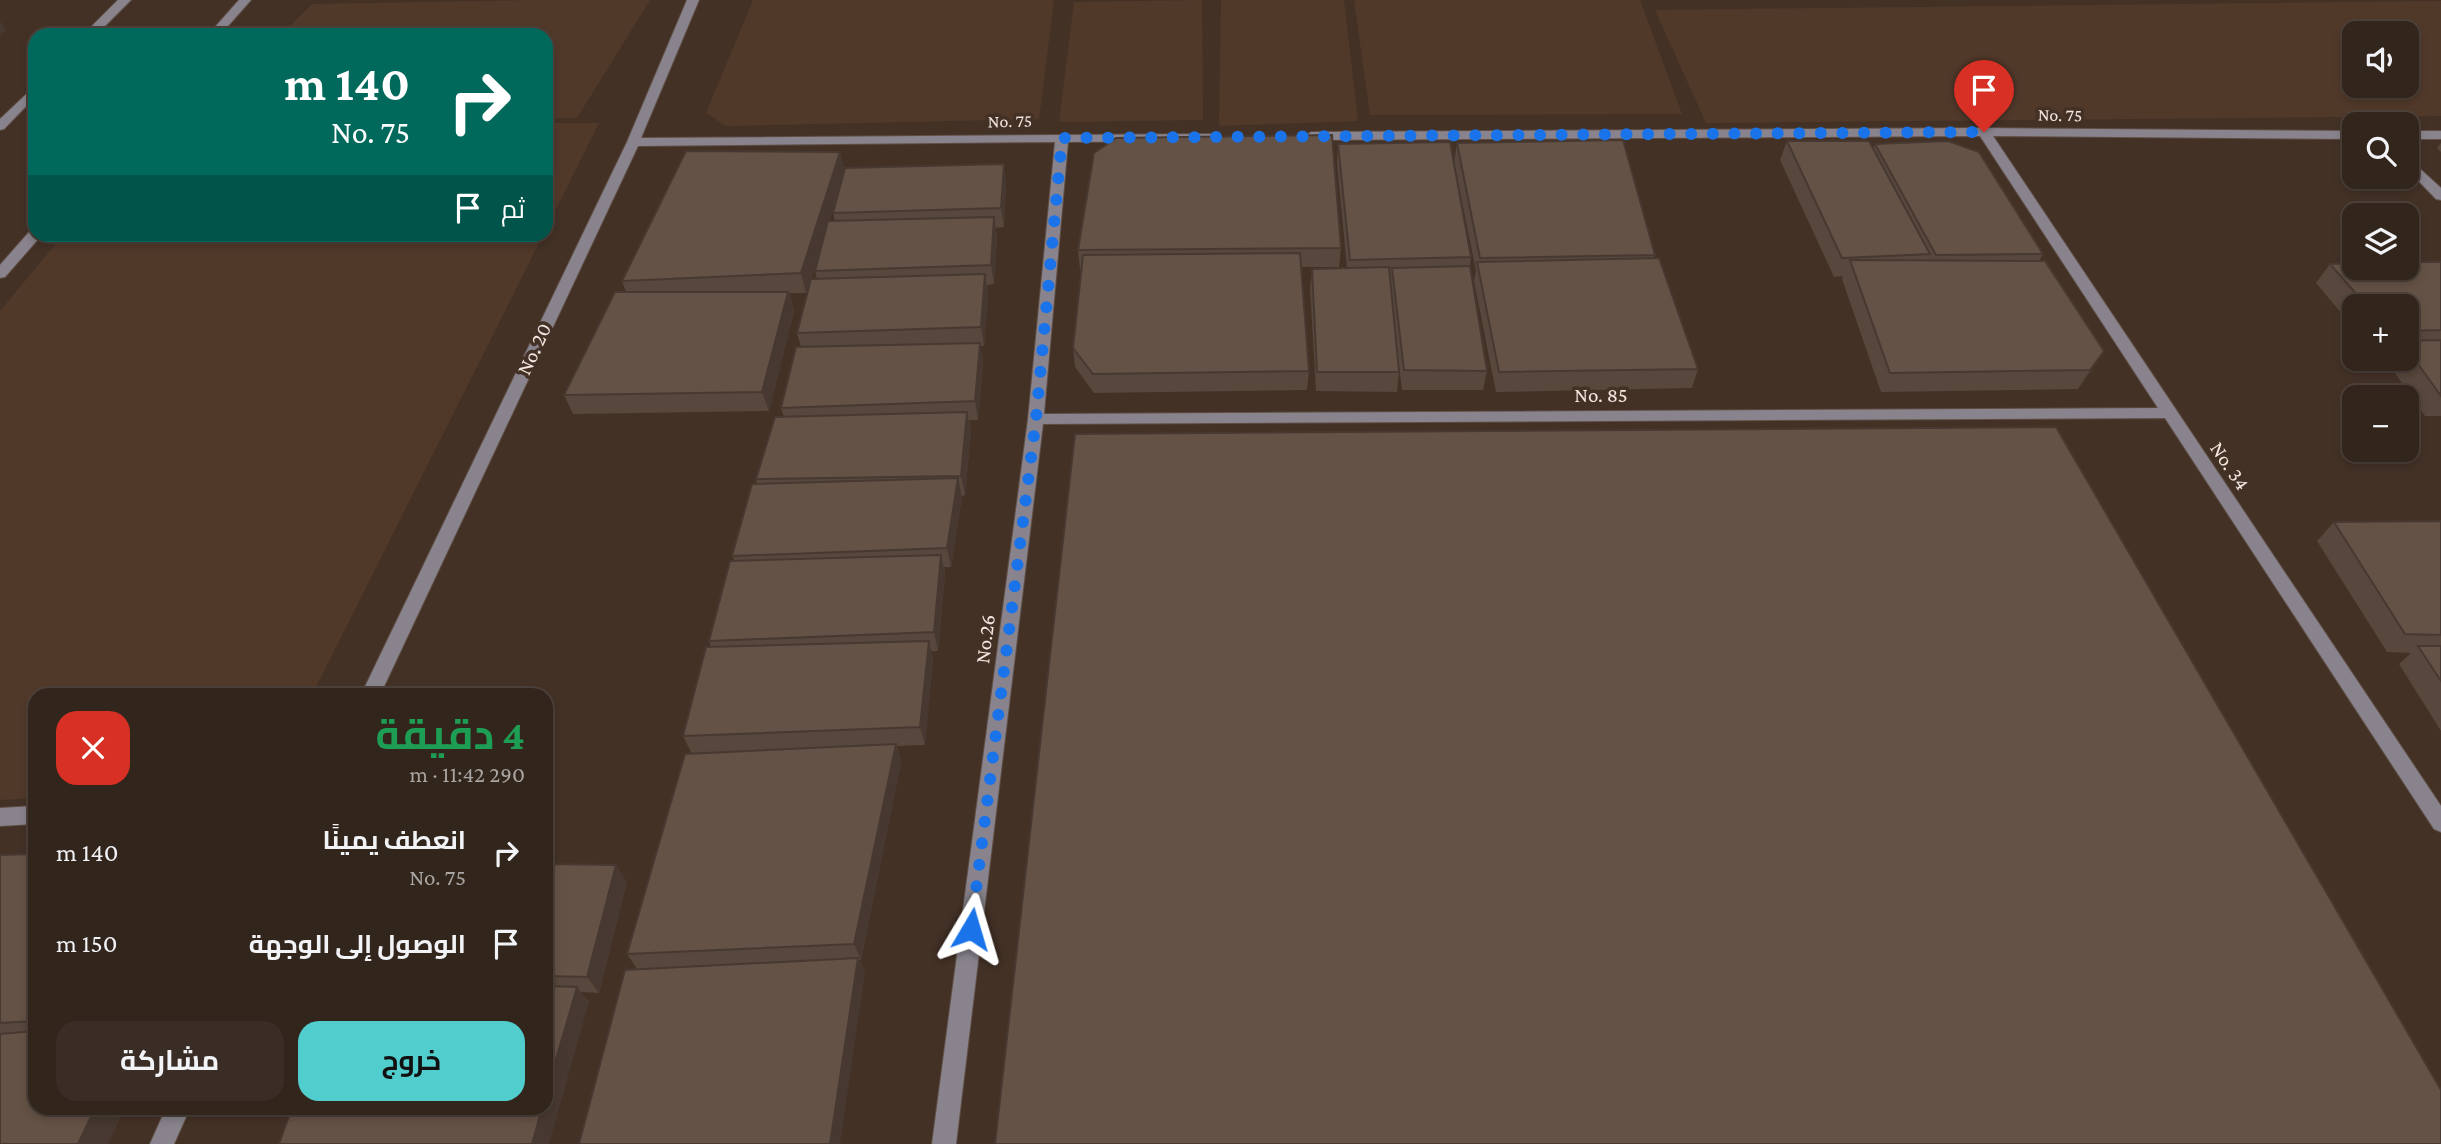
<!DOCTYPE html>
<html lang="ar">
<head>
<meta charset="utf-8">
<style>
  :root { --surface:#32251c; --page:#3a2d25; --text:#f1f3f6; --muted:#a8a5a3; --line:#4d423b; --accent:#52cdce }
  body { margin:0; font-family:"Crimson Pro",Cairo,serif; background:var(--page); color:var(--text); direction:rtl; height:100vh; display:flex; flex-direction:column; font-size:26px; white-space:nowrap }
  * { box-sizing:border-box; margin:0 }
  p { font-size:23px; color:var(--muted) }
  .icon { flex:none; width:38px; height:38px; fill:none; stroke:currentColor; stroke-width:2; stroke-linecap:round; stroke-linejoin:round }
  .map { position:relative; flex:1; overflow:hidden; direction:ltr }
  .drawer { position:absolute; left:28px; top:688px; width:525px; height:427px; display:flex; flex-direction:column; background:var(--surface); border-radius:21px; box-shadow:0 4px 10px #0003,0 0 0 2px var(--line); direction:rtl }
  .drawer>* { flex:none }
  .guide { position:absolute; left:28px; top:28px; width:525px; height:214px; border-radius:21px; box-shadow:0 4px 10px #0003,0 0 0 2px var(--line); direction:rtl; background:#00695c; color:#fff; overflow:hidden }
  .buttons { position:absolute; left:2342px; top:21px; display:grid; gap:14px }
  .buttons a { display:grid; place-items:center; width:77px; height:77px; border-radius:14px; background:var(--surface); box-shadow:0 4px 10px #0003,0 0 0 2px var(--line); font-size:35px }
  .pin { position:absolute; display:grid; place-items:center; width:60px; height:60px; color:#fff; margin:-72px -30px; border-radius:50% 50% 50% 0; rotate:-45deg; box-shadow:0 0 7px #0007 }
  .pin .icon { rotate:45deg }
  .me { position:absolute; width:77px; margin:-38px; rotate:7deg; stroke-linejoin:round; filter:drop-shadow(0 0 5px #0008) }
  .turn { display:flex; align-items:center; gap:24px; height:147px; padding:0 28px; font-size:32px }
  .turn .icon { width:91px; height:91px; stroke-width:2.5 }
  .turn b { display:block; font-size:49px; line-height:60px }
  .then { display:flex; align-items:center; height:66px; padding:0 28px; background:#0003; gap:14px; font-size:26px }
  .round { display:grid; place-items:center; flex:none; width:74px; height:74px; border-radius:21px; background:var(--page) }
  .head { display:flex; align-items:center; justify-content:space-between; height:119px; padding:0 28px }
  h1 { font-size:42px; font-weight:700; line-height:52px; color:#1e9e55 }
  .button { display:flex; gap:14px; margin-top:auto; padding:14px 28px }
  .button a { flex:1; height:80px; border-radius:21px; background:var(--accent); color:#111; font-size:28px; font-weight:700; line-height:80px; text-align:center }
  .button a+a { background:var(--page); color:var(--text) }
  ul { padding:0; list-style:none }
  li { display:flex; align-items:center; gap:21px; height:91px; padding:0 28px }
  li div { flex:1 }
  li b { display:block; font-size:26px }
  li em { font-style:normal }
  .map>svg:first-child { display:block }
  .built { fill:#51392a; fill-rule:evenodd }
  .lines { fill:none; stroke-linecap:round; stroke-linejoin:round }
  .minor-casing { stroke:#5f4e44; stroke-width:2 }
  .minor { fill:#88838c; fill-rule:evenodd }
  .wall { fill:#57473c; fill-rule:evenodd }
  .shaded-wall { fill:#473931 }
  .building { fill:#655246; stroke:#473931; stroke-width:2 }
  .route { stroke:#1a73e8; stroke-width:12; stroke-dasharray:0 21.6 }
  .labels { text-anchor:middle; dominant-baseline:central; stroke-width:7; stroke-linejoin:round; paint-order:stroke }
  .far-street-label { font-size:18px; fill:#f2e6df; stroke:#433126 }
  .street-label { font-size:21px; fill:#f2e6df; stroke:#433126 }
</style>
</head>
<body>
<div class="map">
<svg width="2441" height="1144" viewBox="0 0 2441 1144">
  <rect width="100%" height="100%" fill="#433126"/>
  <g class="built">
    <path d="M531,0H650L577,118H546V35H281L312,4Z"/>
    <path d="M753,0H1054L1039,119L726,126L706,113Z"/>
    <path d="M1202,0L1203,120L1059,122L1074,2Z"/>
    <path d="M1221,0H1344L1358,121L1219,126Z"/>
    <path d="M1354,0H1640L1682,114L1370,115Z"/>
    <path d="M2441,1V116L1706,123L1655,10ZM2406,33V86H2354V33Z"/>
    <path d="M546,123H599L546,229Z"/>
    <path d="M63,235H543L312,695H35V798L0,800V311Z"/>
  </g>
  <g class="lines">
    <defs>
      <g id="minor">
        <path d="M118,0H131L96,35H83Z"/>
        <path d="M239,0H251L220,35H208Z"/>
        <path d="M687,0H699L641,138L1211,134L1212,137L1206,141L1068,142L1044,414L2158,408L1980,136L1311,140L1305,136L1311,132L1984,128L2354,131V139L1993,136L2441,806V832L2434,829L2165,418L1043,424L956,1144H932L1028,419L1055,142L638,146L380,695H361L627,142Z"/>
        <path d="M35,86V97L4,129L0,130V119Z"/>
        <rect x="2406" y="131" width="35" height="8"/>
        <path d="M2406,156L2441,188V200L2436,199L2406,168Z"/>
        <path d="M35,230V234H42L40,237L5,277L0,278V265L30,231Z"/>
        <path d="M35,806V824L0,826V808Z"/>
        <path d="M166,1108H190L174,1144H150Z"/>
      </g>
    </defs>
    <use href="#minor" class="minor-casing"/>
    <use href="#minor" class="minor"/>
  </g>
  <g class="wall">
    <path d="M1787,141L1873,149L1875,144L2043,254L2039,261L2092,370L2078,389L1881,392L1842,279L1843,276L1834,277L1780,160Z"/>
    <path d="M1457,143L1655,255L1654,258L1698,369L1692,388L1496,392L1474,281L1476,271L1454,162Z"/>
    <path d="M2441,143V152L2437,148Z"/>
    <path d="M1338,144L1471,257L1470,266L1487,371L1483,390H1402L1396,342L1399,372L1397,392L1316,391L1310,288L1312,269L1347,268L1337,163Z"/>
    <path d="M840,152L844,170L1006,183L1004,227L995,228L997,236L994,284L987,285L988,294L984,346H980L983,362L978,420H969L971,431L965,495L962,496L951,567H944L945,574L938,651H931L933,659L925,745L897,746L901,762L861,960H859L865,973L637,969L627,954L692,754L683,736L711,647L709,641L735,561L732,556L757,484L756,479L784,417L781,408L801,347L797,333L817,279L815,271L822,244L806,293H789L794,311L769,411L573,414L564,395L626,292L622,281ZM840,185L833,213L835,221H829Z"/>
    <path d="M1341,248L1339,267H1301L1309,371L1307,390L1094,393L1075,367L1073,348L1082,269H1080L1078,250Z"/>
    <path d="M2441,262V416H2425L2386,360L2387,359H2406V306H2354V328L2316,283L2330,264Z"/>
    <path d="M2441,521V731L2399,664L2411,653L2387,652L2317,541L2334,522Z"/>
    <path d="M35,854V1108H124L108,1144H0V855Z"/>
    <path d="M546,864L627,882L599,993L581,992L589,1002L546,1108Z"/>
  </g>
  <g class="shaded-wall">
    <path d="M0,21L6,30L0,36Z"/>
    <path d="M840,152L845,171L806,293L801,273Z"/>
    <path d="M1004,164L1006,183L1004,227L1001,208Z"/>
    <path d="M994,217L997,236L994,284L991,265Z"/>
    <path d="M985,274L988,294L984,346L981,327Z"/>
    <path d="M788,292L794,311L769,411L762,392Z"/>
    <path d="M980,343L983,362L978,420L975,401Z"/>
    <path d="M2104,351L2092,370L2078,389L2090,370Z"/>
    <path d="M967,412L971,431L965,495L961,476Z"/>
    <path d="M958,478L962,497L951,567L947,548Z"/>
    <path d="M941,555L945,574L938,651L934,632Z"/>
    <path d="M929,641L933,659L925,745L920,727Z"/>
    <path d="M896,744L901,762L861,960L854,944Z"/>
    <path d="M616,865L627,882L599,993L587,977Z"/>
    <path d="M858,958L865,973L840,1144H830Z"/>
    <path d="M577,987L589,1002L549,1144H532L542,1108H546V1094Z"/>
    <path d="M95,1108H124L108,1144H78Z"/>
  </g>
  <g class="building">
    <path d="M1332,135L1341,248L1078,250L1094,153L1116,138Z"/>
    <path d="M1623,140L1655,255L1480,258L1457,143Z"/>
    <path d="M1787,141H1869L1930,254L1842,258Z"/>
    <path d="M1948,141L1979,152L2043,254L1936,255L1875,144Z"/>
    <path d="M1450,142L1471,257L1350,260L1338,144Z"/>
    <path d="M686,151L840,152L801,273L622,281Z"/>
    <path d="M1004,164L1001,208L833,213L845,168Z"/>
    <path d="M994,217L991,265L815,271L828,221Z"/>
    <path d="M1300,253L1309,371L1093,374L1073,348L1083,255Z"/>
    <path d="M1659,258L1698,369L1499,372L1477,262Z"/>
    <path d="M1850,260L2045,261L2104,351L2090,370L1890,373Z"/>
    <path d="M2406,262H2441V330L2406,331V306H2367L2330,264L2354,263V268H2406Z"/>
    <path d="M1470,266L1487,371L1404,370L1392,268Z"/>
    <path d="M1389,267L1399,372H1317L1312,269Z"/>
    <path d="M985,274L981,327L797,333L811,279Z"/>
    <path d="M615,292H788L762,392L564,395Z"/>
    <path d="M2441,340V396L2406,347V341Z"/>
    <path d="M980,343L975,401L781,408L796,347Z"/>
    <path d="M967,412L961,476L756,479L775,417Z"/>
    <path d="M2056,427L2441,1090V1144H995L1075,434Z"/>
    <path d="M958,478L947,548L732,556L752,484Z"/>
    <path d="M2441,521V635L2405,634L2334,522Z"/>
    <path d="M941,555L934,632L709,641L730,561Z"/>
    <path d="M929,641L920,727L683,736L706,647Z"/>
    <path d="M2418,646H2441V681Z"/>
    <path d="M896,744L854,944L627,954L685,754Z"/>
    <path d="M35,854V1021L0,1023V855Z"/>
    <path d="M546,864L616,865L587,977L546,976Z"/>
    <path d="M858,958L830,1144H579L625,970Z"/>
    <path d="M546,986L577,987L546,1094Z"/>
    <path d="M35,1031V1108H95L78,1144H0V1034Z"/>
    <path d="M292,1108H542L532,1144H279Z"/>
  </g>
  <g class="lines">
    <path class="route" d="M971,929L1036,419L1062,138L1984,132"/>
  </g>
  <g class="labels">
    <g class="far-street-label">
      <text transform="translate(2060 115) rotate(1)">No. 75</text>
      <text transform="translate(1010 121) rotate(-1)">No. 75</text>
    </g>
    <g class="street-label">
      <text transform="translate(534 349) rotate(-65)">No. 20</text>
      <text x="1601" y="395">No. 85</text>
      <text transform="translate(2230 466) rotate(56)">No. 34</text>
      <text transform="translate(985 639) rotate(-83)">No.26</text>
    </g>
  </g>
</svg>
<div class="buttons">
<a><svg class="icon" aria-label="sound" viewBox="0 0 24 24"><path d="M4 9h4l5-4v14l-5-4H4zM17 9q2 3 0 6"/></svg></a>
<a><svg class="icon" aria-label="search" viewBox="0 0 24 24"><circle cx="10" cy="10" r="6"/><path d="M15 15l6 6"/></svg></a>
<a><svg class="icon" aria-label="layers" viewBox="0 0 24 24"><path d="M12 4l9 5-9 5-9-5zM3 14l9 5 9-5"/></svg></a>
<a>+</a>
<a>−</a>
</div>
<div class="pin" style="left:1984px;top:132px;background:#d93025"><svg class="icon" aria-label="arrive" viewBox="0 0 24 24"><path d="M6 21V4h12l-3 4 3 4H6"/></svg></div>
<svg class="me" style="left:971px;top:929px" viewBox="-20 -20 40 40"><path d="M0-17L14 15 0 8-14 15z" fill="#1a73e8" stroke="#fff" stroke-width="4"/></svg>
<div class="guide">
<div class="turn"><svg class="icon" aria-label="right" viewBox="0 0 24 24"><path d="M7 20v-9h11M14 6l5 5-5 5"/></svg><div><b>140 m</b>No. 75</div></div>
<div class="then">ثم<svg class="icon" aria-label="arrive" viewBox="0 0 24 24"><path d="M6 21V4h12l-3 4 3 4H6"/></svg></div>
</div>
<section class="drawer">
<div class="head"><div><h1>4 دقيقة</h1><p>290 m · 11:42</p></div><a class="round" style="background:#d93025;color:#fff"><svg class="icon" aria-label="close" viewBox="0 0 24 24"><path d="M6 6l12 12M18 6L6 18"/></svg></a></div>
<ul>
<li><svg class="icon" aria-label="right" viewBox="0 0 24 24"><path d="M7 20v-9h11M14 6l5 5-5 5"/></svg><div><b>انعطف يمينًا</b><p>No. 75</p></div><em>140 m</em></li>
<li><svg class="icon" aria-label="arrive" viewBox="0 0 24 24"><path d="M6 21V4h12l-3 4 3 4H6"/></svg><div><b>الوصول إلى الوجهة</b></div><em>150 m</em></li>
</ul>
<div class="button"><a>خروج</a><a>مشاركة</a></div>
</section>
</div>
</body>
</html>
